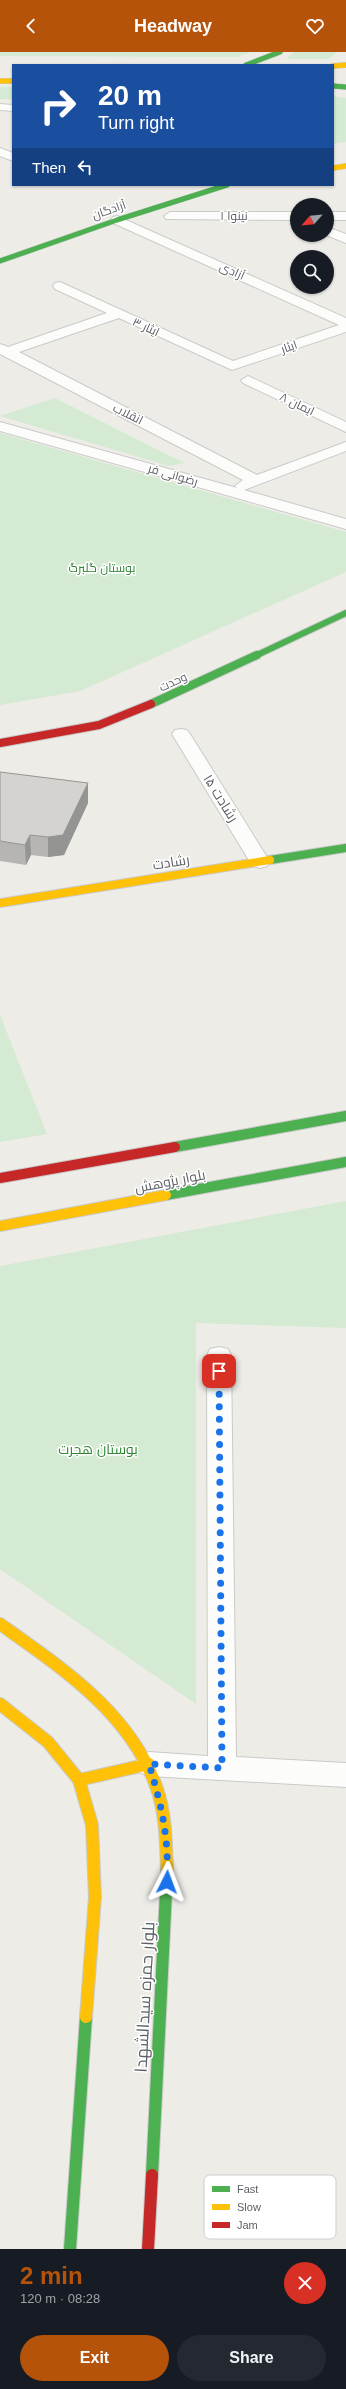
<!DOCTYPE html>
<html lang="en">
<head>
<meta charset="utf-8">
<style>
  :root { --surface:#171b24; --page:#242831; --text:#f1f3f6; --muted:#9ea1a6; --accent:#b45309 }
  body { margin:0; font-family:Arial,Cairo,sans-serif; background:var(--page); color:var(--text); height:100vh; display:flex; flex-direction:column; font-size:15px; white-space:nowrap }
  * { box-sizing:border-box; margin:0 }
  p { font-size:13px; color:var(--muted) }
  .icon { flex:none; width:22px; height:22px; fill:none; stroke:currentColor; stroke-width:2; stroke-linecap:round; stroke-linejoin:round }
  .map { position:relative; height:2197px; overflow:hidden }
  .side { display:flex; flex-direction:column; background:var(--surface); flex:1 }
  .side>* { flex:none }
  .hud { position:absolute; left:12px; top:12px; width:322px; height:122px; border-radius:0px; box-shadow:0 1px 3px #0004; background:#1a4fa0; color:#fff; overflow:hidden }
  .needle { width:26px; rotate:243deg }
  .buttons { position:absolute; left:290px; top:146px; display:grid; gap:8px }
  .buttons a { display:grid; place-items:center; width:44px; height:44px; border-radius:50%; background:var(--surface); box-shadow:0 1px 3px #0004; font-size:20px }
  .pin { position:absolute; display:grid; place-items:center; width:34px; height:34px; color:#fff; margin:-17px; border-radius:8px; box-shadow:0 2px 6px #0006 }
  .me { position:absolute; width:44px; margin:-22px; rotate:3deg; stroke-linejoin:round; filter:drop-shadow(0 0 3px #0008) }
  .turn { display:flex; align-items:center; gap:14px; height:84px; padding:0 20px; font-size:18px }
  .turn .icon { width:52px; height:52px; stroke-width:2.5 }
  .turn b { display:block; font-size:28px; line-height:34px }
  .then { display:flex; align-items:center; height:38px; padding:0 20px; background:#0003; gap:8px; font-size:15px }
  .round { display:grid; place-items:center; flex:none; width:42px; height:42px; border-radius:21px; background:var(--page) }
  .head { display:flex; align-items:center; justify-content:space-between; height:68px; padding:0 20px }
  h1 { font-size:24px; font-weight:800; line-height:30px; color:var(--accent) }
  .action { display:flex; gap:8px; margin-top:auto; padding:8px 20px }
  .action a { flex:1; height:46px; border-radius:24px; background:var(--accent); color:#fff; font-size:16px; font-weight:800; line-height:46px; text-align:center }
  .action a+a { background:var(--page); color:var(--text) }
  header { display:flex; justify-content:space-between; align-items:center; height:52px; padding:0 20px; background:var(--accent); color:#fff; font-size:18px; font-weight:800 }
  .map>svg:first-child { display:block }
  .green { fill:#d4ead2 }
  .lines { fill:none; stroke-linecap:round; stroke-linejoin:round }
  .street-casing { stroke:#cacac9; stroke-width:2 }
  .fast-far4-casing { stroke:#c9cac9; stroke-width:6 }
  .fast-far3-casing { stroke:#c9cac9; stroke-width:8 }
  .fast-far2-casing { stroke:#c9cac9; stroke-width:10 }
  .fast-far1-casing { stroke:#c9cac9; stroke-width:12 }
  .fast-casing { stroke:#c9cac9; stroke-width:14 }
  .slow-far3-casing { stroke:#c9cac9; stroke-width:6 }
  .slow-far2-casing { stroke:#c9cac9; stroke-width:10 }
  .slow-far1-casing { stroke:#c9cac9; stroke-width:12 }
  .slow-casing { stroke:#c9cac9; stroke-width:14 }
  .jam-far2-casing { stroke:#c9cac9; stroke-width:10 }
  .jam-far1-casing { stroke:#c9cac9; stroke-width:12 }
  .jam-casing { stroke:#c9cac9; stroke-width:14 }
  .street { fill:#fcfcfb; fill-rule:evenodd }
  .fast-far4 { stroke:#4caf50; stroke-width:5 }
  .fast-far3 { stroke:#4caf50; stroke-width:6 }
  .fast-far2 { stroke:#4caf50; stroke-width:8 }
  .fast-far1 { stroke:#4caf50; stroke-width:10 }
  .fast { stroke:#4caf50; stroke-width:12 }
  .slow-far3 { stroke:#ffc107; stroke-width:5 }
  .slow-far2 { stroke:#ffc107; stroke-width:8 }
  .slow-far1 { stroke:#ffc107; stroke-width:10 }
  .slow { stroke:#ffc107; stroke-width:12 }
  .jam-far2 { stroke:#c62828; stroke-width:8 }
  .jam-far1 { stroke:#c62828; stroke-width:10 }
  .jam { stroke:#c62828; stroke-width:12 }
  .wall { fill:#b6b5b3 }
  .shaded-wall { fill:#949492 }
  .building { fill:#d4d3d0; stroke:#949492 }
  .route { stroke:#1a73e8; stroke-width:7; stroke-dasharray:0 12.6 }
  .labels { text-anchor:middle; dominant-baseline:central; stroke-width:3; stroke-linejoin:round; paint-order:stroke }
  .far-street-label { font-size:12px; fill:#5c6066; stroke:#fff }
  .far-park-label { font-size:12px; fill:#2e8433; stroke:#fff }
  .street-label { font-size:14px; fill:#5c6066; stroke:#fff }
  .park-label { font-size:14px; fill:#2e8433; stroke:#fff }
  .near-street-label { font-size:17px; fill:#5c6066; stroke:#fff }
  .key { fill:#fff; stroke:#cecfd1; stroke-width:1 }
  .key-label { font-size:11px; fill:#5c6066 }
</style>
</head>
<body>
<header><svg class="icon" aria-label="back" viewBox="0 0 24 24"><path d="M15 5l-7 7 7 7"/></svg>Headway<svg class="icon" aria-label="heart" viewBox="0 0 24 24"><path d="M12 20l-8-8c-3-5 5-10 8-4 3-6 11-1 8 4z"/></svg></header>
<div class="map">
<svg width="346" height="2197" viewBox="0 0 346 2197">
  <rect width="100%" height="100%" fill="#edece7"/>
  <g class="green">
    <path d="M0,0H251L237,5L0,4Z"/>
    <path d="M294,0H337L328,7H286Z"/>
    <rect x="0" y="35" width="13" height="12"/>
    <path d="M333,44L346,46V90L333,92Z"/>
    <path d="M55,346L184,411L169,414L0,364Z"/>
    <path d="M0,381L346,480V520L80,639L0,653Z"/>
    <path d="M0,963L41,1067L47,1082L0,1090Z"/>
    <path d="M346,1149V1276L196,1271V1652L0,1517V1214Z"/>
  </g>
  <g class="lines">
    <defs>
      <g id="street">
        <path d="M0,52L13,53V59L0,58Z"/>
        <path d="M0,96L13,101V109L0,104Z"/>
        <path d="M170,160H297V168L166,167L164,164Z"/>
        <rect x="327" y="160" width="19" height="8"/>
        <path d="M117,164L346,266V280L232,318L119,266L19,300L257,423L346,390V399L244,438L346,467V477L0,379V370L237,436L235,434L243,428L2,303L0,302V292L8,295L107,261L55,237L53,234L55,231L60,230L233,309L339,273L113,171L111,168L113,165Z"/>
        <path d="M327,175L346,182V191L326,183Z"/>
        <path d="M248,324L346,370V380L243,331L241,328Z"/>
        <path d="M181,677L187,678L190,682L270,810L267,814L260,816L253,814L250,810L172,682L175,678Z"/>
        <path d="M219,1295L228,1297L231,1303L236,1705L346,1711V1735L149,1724L139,1720L135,1712L139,1704L149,1700L208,1704L207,1303L210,1297Z"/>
      </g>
      <g id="fast-far4">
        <path d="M246,13L280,0"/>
        <path d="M333,34L346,35"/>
        <path d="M0,209L117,168L227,133"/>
      </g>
      <path id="fast-far3" d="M255,604L346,561"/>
      <g id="fast-far2">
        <path d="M151,652L257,603"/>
        <path d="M270,808L346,796"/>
      </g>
      <g id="fast-far1">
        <path d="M175,1095L346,1064"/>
        <path d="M166,1143L346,1110"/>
      </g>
      <g id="fast">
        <path d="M152,2123L167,1819"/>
        <path d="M70,2197L86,1965"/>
      </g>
      <g id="slow-far3">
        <path d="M333,14L346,13"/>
        <path d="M0,29H13"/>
        <path d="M333,116L346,114"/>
      </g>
      <path id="slow-far2" d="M0,851L270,808"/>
      <path id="slow-far1" d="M0,1174L166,1143"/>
      <g id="slow">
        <path d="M0,1572C62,1616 129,1660 156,1734C166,1761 166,1791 167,1819"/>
        <path d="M0,1652L48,1690L79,1728L92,1773L95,1845L86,1965"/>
        <path d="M79,1728L149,1712"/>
      </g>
      <path id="jam-far2" d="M0,691L99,673L151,652"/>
      <path id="jam-far1" d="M0,1126L175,1095"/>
      <path id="jam" d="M148,2197L152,2123"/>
    </defs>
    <use href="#street" class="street-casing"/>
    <use href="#fast-far4" class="fast-far4-casing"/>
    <use href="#fast-far3" class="fast-far3-casing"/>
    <use href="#fast-far2" class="fast-far2-casing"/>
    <use href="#fast-far1" class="fast-far1-casing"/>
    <use href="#fast" class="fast-casing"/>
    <use href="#slow-far3" class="slow-far3-casing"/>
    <use href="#slow-far2" class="slow-far2-casing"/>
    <use href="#slow-far1" class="slow-far1-casing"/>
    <use href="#slow" class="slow-casing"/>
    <use href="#jam-far2" class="jam-far2-casing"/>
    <use href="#jam-far1" class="jam-far1-casing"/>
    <use href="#jam" class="jam-casing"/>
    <use href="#street" class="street"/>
    <use href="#fast-far4" class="fast-far4"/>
    <use href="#fast-far3" class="fast-far3"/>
    <use href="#fast-far2" class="fast-far2"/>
    <use href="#fast-far1" class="fast-far1"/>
    <use href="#fast" class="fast"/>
    <use href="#slow-far3" class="slow-far3"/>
    <use href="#slow-far2" class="slow-far2"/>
    <use href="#slow-far1" class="slow-far1"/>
    <use href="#slow" class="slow"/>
    <use href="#jam-far2" class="jam-far2"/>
    <use href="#jam-far1" class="jam-far1"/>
    <use href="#jam" class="jam"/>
  </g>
  <path class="wall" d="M0,720L88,751L64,803L48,805L31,803L26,813L0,809Z"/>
  <g class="shaded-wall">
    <path d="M88,731V751L64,803L48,805V785Z"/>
    <path d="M30,783L31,803L26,813L25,793Z"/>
  </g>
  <path class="building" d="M0,720L88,731L63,783L48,785L30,783L25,793L0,789Z"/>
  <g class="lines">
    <path class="route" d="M167,1830C169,1785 162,1755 149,1712L222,1716L219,1319"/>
  </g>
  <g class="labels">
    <g class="far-street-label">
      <text transform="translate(109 158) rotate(-19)">آزادگان</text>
      <text x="234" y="164">نینوا ۱</text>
      <text transform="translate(232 219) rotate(24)">آزادی</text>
      <text transform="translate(146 275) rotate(25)">ایثار ۳</text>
      <text transform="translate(289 295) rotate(-19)">ایثار</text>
      <text transform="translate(297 352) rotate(26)">ایمان ۸</text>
      <text transform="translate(128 362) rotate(27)">انقلاب</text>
      <text transform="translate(173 423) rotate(16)">رضوانی فر</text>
      <text transform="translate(173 630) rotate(-25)">وحدت</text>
    </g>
    <g class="far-park-label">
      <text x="102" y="516">بوستان گلبرگ</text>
    </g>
    <g class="street-label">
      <text transform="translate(221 746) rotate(58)">رشادت ۱۵</text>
      <text transform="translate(171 810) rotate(-9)">رشادت</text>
      <text transform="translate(170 1129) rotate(-11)">بلوار پژوهش</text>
    </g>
    <g class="park-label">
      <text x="98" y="1397">بوستان هجرت</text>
    </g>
    <g class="near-street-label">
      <text transform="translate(145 1945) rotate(-87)">بلوار حمزه سیدالشهدا</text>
    </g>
  </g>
  <rect x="204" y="2123" width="132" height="64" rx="6" class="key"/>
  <rect x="212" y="2134" width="18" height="6" fill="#4caf50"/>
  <rect x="212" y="2152" width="18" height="6" fill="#ffc107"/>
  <rect x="212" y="2170" width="18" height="6" fill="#c62828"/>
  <g class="key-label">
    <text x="237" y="2141">Fast</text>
    <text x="237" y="2159">Slow</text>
    <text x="237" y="2177">Jam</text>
  </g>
</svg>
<div class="buttons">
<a><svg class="needle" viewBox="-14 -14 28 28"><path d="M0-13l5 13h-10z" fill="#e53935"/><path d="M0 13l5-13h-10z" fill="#9ea1a6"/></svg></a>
<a><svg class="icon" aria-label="search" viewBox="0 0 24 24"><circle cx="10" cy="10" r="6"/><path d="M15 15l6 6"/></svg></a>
</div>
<div class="pin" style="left:219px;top:1319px;background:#d93025"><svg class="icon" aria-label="arrive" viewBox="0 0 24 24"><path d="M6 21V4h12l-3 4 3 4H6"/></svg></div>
<svg class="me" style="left:167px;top:1830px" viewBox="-20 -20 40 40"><path d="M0-17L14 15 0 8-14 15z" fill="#1a73e8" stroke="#fff" stroke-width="4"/></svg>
<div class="hud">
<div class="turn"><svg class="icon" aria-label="right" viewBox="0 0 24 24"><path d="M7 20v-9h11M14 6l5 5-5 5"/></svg><div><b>20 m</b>Turn right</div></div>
<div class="then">Then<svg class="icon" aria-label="left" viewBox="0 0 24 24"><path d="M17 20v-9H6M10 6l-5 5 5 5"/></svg></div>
</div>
</div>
<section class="side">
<div class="head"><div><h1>2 min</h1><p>120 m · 08:28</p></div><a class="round" style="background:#d93025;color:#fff"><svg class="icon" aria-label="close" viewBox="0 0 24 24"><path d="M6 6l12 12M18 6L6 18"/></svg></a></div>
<div class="action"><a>Exit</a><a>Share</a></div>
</section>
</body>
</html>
